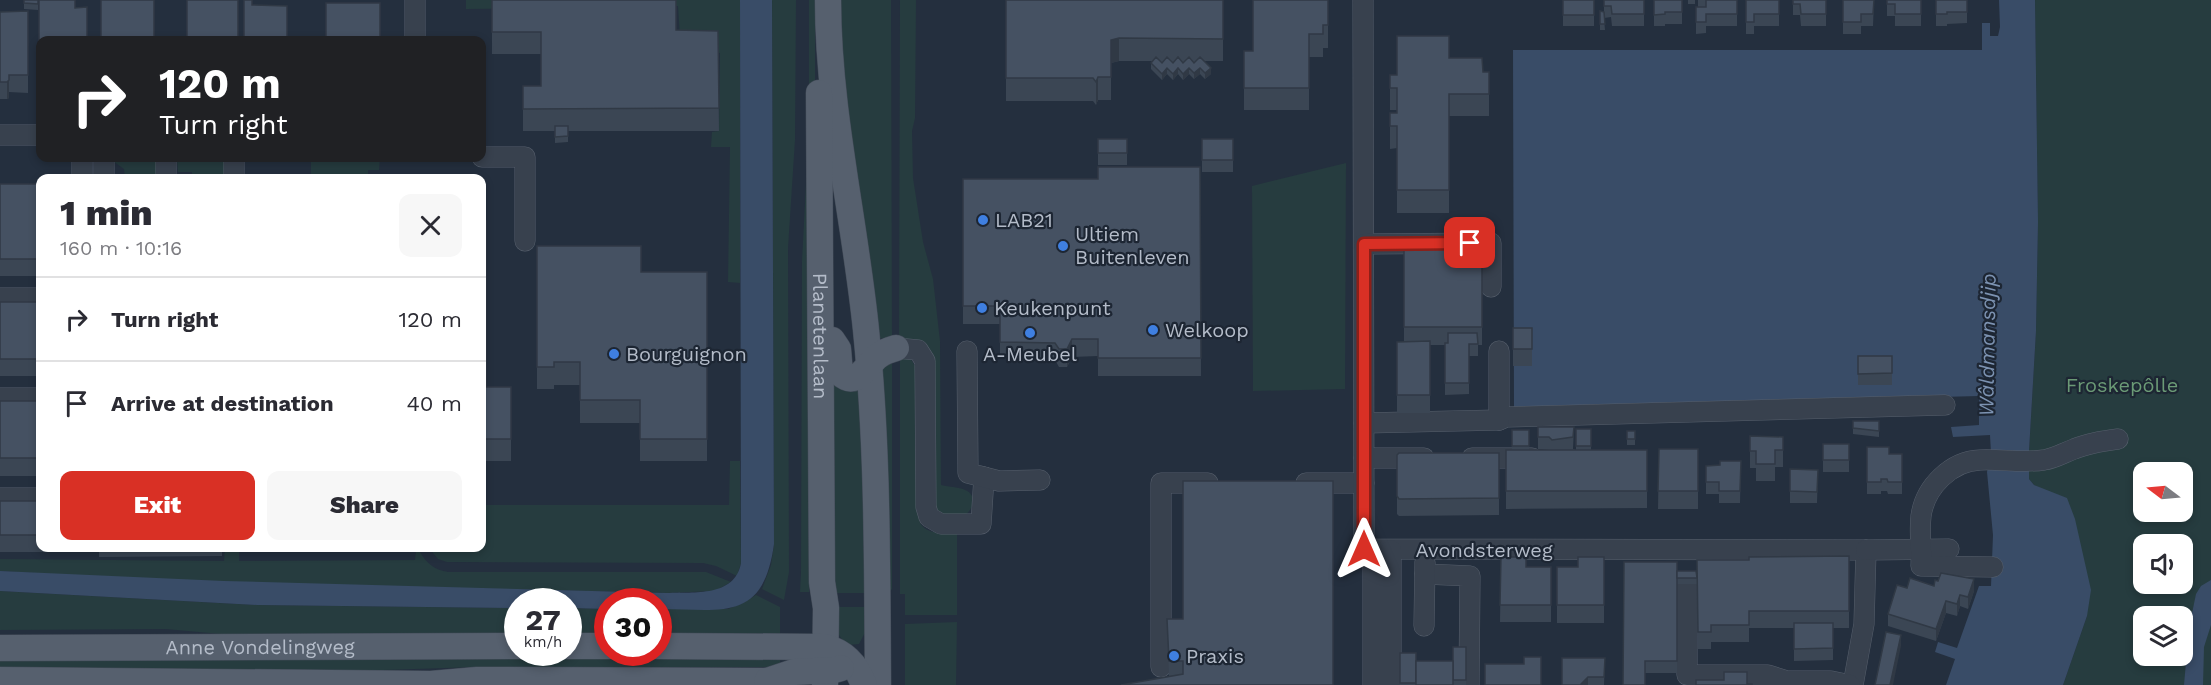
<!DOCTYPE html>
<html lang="en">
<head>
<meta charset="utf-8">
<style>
  :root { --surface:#fff; --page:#f7f7f7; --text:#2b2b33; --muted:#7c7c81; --line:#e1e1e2; --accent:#d93025 }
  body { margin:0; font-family:"Work Sans",sans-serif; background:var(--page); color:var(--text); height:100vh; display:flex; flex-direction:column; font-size:22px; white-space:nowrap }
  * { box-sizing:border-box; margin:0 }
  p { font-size:20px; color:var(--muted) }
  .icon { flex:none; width:33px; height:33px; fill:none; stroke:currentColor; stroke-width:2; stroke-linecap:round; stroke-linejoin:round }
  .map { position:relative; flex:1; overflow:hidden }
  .side { position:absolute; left:36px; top:174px; width:450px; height:378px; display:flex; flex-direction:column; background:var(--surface); border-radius:12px; box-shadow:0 3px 9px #0003 }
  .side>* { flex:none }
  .guide { position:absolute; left:36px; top:36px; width:450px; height:126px; border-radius:12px; box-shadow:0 3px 9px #0003; background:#202124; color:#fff; overflow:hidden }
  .needle { width:39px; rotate:286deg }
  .buttons { position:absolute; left:2133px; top:462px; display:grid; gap:12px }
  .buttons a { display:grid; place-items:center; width:60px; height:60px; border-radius:12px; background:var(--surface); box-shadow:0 3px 9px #0003; font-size:30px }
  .speed { position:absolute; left:504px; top:588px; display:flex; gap:12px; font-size:30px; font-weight:700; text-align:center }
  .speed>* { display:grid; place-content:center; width:78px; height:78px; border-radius:50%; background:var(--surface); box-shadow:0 3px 9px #0003; line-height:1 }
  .speed small { font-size:15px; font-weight:400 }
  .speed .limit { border:9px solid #d22; background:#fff; color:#111 }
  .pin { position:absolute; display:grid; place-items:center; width:51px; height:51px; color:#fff; margin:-26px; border-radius:12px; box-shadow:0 3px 9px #0006 }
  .me { position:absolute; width:66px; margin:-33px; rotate:0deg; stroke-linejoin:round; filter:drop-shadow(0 0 4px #0008) }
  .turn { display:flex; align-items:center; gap:21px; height:126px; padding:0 24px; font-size:27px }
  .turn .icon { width:78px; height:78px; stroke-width:2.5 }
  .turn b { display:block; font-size:42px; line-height:51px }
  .round { display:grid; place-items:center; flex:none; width:63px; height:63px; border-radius:12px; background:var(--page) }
  .overview { display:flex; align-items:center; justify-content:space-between; height:102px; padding:0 24px }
  h1 { font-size:36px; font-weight:800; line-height:45px }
  .action { display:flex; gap:12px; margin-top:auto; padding:12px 24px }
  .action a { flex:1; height:69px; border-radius:12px; background:var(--accent); color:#fff; font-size:24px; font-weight:800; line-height:69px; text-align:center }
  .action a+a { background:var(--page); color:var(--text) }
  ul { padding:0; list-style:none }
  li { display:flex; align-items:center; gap:18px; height:84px; padding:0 24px; border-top:2px solid var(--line) }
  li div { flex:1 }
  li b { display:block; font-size:22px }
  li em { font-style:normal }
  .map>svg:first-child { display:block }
  .green { fill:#263c3f; fill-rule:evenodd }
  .water { fill:#394c67 }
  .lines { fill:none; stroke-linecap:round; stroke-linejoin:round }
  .minor-casing { stroke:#565f6c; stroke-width:21 }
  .major-casing { stroke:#414a57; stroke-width:27 }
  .minor { stroke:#38414e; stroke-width:20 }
  .major { stroke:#56606e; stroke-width:26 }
  .wall { fill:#3b4654 }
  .shaded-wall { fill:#303945 }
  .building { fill:#455162; stroke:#303945; stroke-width:1.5 }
  .route-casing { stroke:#8d1f18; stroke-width:15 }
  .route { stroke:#d93025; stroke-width:10 }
  .shop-dot { fill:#3f7fe0; stroke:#1d2633; stroke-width:2 }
  .labels { text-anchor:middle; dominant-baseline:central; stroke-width:4.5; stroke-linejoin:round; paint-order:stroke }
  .poi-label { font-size:20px; fill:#b4bcc9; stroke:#1d2633; text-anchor:start }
  .street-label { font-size:20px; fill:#b4bcc9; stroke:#1d2633 }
  .park-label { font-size:20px; fill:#6b9a76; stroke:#1d2633 }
  .water-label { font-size:21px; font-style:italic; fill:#7c92b1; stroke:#1d2633 }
</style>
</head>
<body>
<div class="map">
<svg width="2211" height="685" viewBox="0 0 2211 685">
  <rect width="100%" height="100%" fill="#242f3e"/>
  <g class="green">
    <path d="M466,0H740V283L728,282L730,147H711L712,132L719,131L720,53L681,52L678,6L466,9Z"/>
    <path d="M772,0H796L795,140L788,248L789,572L784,600L762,589L771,565L774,544Z"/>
    <path d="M809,0H815V160L809,358V592H800L801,573L802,261L809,125Z"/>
    <path d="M833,0H891L892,339L879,338Z"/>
    <path d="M900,0H916L915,118L912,131L913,178L923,242L933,279L940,341L941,485C952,488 974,486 973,502C972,508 970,510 966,515L947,517L938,512L934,501L933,354L925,342L899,339Z"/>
    <path d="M2035,0H2211V685H2063L2087,616L2046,491L2034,485L2029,479V451L2036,331L2038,222ZM2144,472H2182V512H2144ZM2144,544H2182V584H2144ZM2144,616H2182V656H2144Z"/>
    <path d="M113,158H156V178H125L124,169L113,161Z"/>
    <path d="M177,158H224V178H192V172H178Z"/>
    <path d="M311,158H380L379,170H368V178H311Z"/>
    <path d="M1346,163L1345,389L1253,391L1252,186Z"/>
    <path d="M892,357V589L889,593L879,364Z"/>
    <path d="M900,357L910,358L917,369L920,523C928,536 944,532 957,532V615H905V594H900Z"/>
    <path d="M833,382L865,384L873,593H833Z"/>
    <path d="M730,461H740L741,563L737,576L716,566L703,563L447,562L438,559L429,548H482V505H729Z"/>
    <path d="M225,548H239V561L415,560L416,551L420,552C427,564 435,570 448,572H706L731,582L715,591L667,593C445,587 222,585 0,571V559L224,561Z"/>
    <path d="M0,591L257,605L517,608V635L253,637L166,629L0,630Z"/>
    <path d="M756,595L780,607V635L659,636L658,609H728L743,603Z"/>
    <path d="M833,607H872L869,625L859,644L848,645C835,635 835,623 833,607Z"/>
    <path d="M568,608L607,609V636L569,635Z"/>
    <path d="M957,622L956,685H905V624Z"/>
    <path d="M550,654L780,656V667H476L262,674L0,673V659Z"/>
  </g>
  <g class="water">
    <path d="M740,0H772L774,544C763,623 723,609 659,609L658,602H608L607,609L569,608L568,602H518L517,608L257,605L0,591V571L224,581L667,593C694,592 735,597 741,563Z"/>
    <path d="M1999,0H2035L2038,222L2036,331L2029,451V479L2034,485L2067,498L2075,519L2091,590L2087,616L2063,685H1946L1955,659L1935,652L1938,642L1957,648L1979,586H1991L1993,535L1987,472L1991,453L1990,435L1953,437L1951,427L1979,425V396L1514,408L1513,50H1982V23H1990V36H1998L2000,27Z"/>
    <path d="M2211,580V625L2204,647L2203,685H2184L2189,628L2196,594L2201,586Z"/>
  </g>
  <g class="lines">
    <defs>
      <g id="minor">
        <path d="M415,0V40"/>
        <path d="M1363,0L1364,549L1866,550L1864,624L1853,685"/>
        <path d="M0,135H40"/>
        <path d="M482,157H525V241"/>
        <path d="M234,158V178"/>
        <path d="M82,178V158"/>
        <path d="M104,178V158"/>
        <path d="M166,178V158"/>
        <path d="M1364,244L1491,243V287"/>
        <path d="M0,298H40"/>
        <path d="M896,348L918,350L925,361L926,507L929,517L941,524H981L984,477"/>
        <path d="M967,351L968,473L999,481L1040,480"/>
        <path d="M0,398H40"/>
        <path d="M1499,420L1506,417L1945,405"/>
        <path d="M1364,423L1499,420V351"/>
        <path d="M1364,458H1424"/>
        <path d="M1472,458H1532"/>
        <path d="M1306,483H1364"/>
        <path d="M0,498H40"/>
        <path d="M1373,549V685"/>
        <path d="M1391,550V685"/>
        <path d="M1866,550L1949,549"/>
        <path d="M1993,567L1921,566C1922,550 1919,532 1921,516C1925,487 1951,461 1980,460C2001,459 2023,463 2044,460C2056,458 2063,453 2074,449C2088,443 2103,441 2118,439"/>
        <path d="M1425,574L1470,576L1469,685"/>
        <path d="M1687,584V675H1768L1787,681H1831L1850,685"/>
        <path d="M1424,626L1425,562"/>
        <path d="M1161,667V483H1208"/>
      </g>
      <g id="major">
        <path d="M828,0C828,111 855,220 866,330C878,448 877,567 878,685"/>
        <path id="s1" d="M819,93L822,582L826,608L825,685"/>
        <path d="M832,340L838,349L840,373C857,389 866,365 878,356C883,352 889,350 896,348"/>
        <path d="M568,646H608"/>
        <path d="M658,646L825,647C845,652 857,666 864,685"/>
        <path id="s2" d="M0,648L518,646"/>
        <path d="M0,680L431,684L477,680L767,681L784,685"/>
        <path d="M767,681L794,672L834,670L841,668"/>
      </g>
    </defs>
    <use href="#minor" class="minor-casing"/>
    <use href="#major" class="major-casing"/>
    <use href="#minor" class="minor"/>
    <use href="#major" class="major"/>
  </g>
  <g class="wall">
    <path d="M24,0H38V10L24,9Z"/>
    <path d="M39,0L75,8L40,40V100H39Z"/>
    <path d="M492,0L676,30L718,31L719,131H568V142L555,143V131H523V86H541V54H492Z"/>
    <path d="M1006,0H1223V61H1204L1211,74L1205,79L1200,74L1194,79L1189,74L1183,80L1178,74L1173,80L1167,74L1162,80L1151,69V63L1153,61H1119L1111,63V100H1098L1096,105L1093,101H1006Z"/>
    <path d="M1328,0V48H1323V57H1309V110H1244V51H1253Z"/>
    <rect x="1563" y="0" width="31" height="26"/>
    <path d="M1604,0H1644V26H1612L1611,17L1604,18L1605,30H1600V11L1604,12Z"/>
    <path d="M1654,0H1682V24H1665V26H1654Z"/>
    <rect x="1688" y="0" width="7" height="4"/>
    <path d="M1698,0H1737V26H1706V33L1696,34V7H1698Z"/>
    <path d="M1746,0H1779V26H1754V34H1746Z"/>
    <path d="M1793,0H1826V26H1801L1800,15H1793Z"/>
    <path d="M1843,0H1874L1873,26H1861V34H1843Z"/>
    <path d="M1887,0H1921V26H1895V16H1887Z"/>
    <path d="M1936,0H1967V23L1947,24V26H1936Z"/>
    <path d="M28,11V93L9,92V98L7,99H0V12Z"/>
    <path d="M1449,58L1483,72H1489V116H1449V213H1397V148L1390,149V113H1397V110H1390V75H1397Z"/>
    <rect x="1098" y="139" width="29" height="26"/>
    <rect x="1202" y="139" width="31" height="33"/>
    <path d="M1200,167L1201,376H1098V356L1072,357L1067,367H1059L1055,360L1000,359V324H963V179H1098Z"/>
    <rect x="0" y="184" width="40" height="92"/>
    <path d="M482,221L486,387H511V461H482Z"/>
    <path d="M1404,237H1482V345H1478V356H1469V394L1445,395V345H1430V413H1397V342H1404Z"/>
    <path d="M537,246L641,272H707V461H640V423H580V385H554V389H537Z"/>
    <rect x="0" y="302" width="40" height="74"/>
    <rect x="1513" y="328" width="19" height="38"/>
    <rect x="1858" y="356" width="34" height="29"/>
    <rect x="0" y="401" width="40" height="75"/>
    <path d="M1853,421H1879V437L1853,434Z"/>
    <path d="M1538,427H1574L1573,449L1576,450V429H1591V450H1647V508L1506,509V450H1512V430H1529V450H1549L1538,449Z"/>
    <rect x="1627" y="431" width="8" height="14"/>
    <path d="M1750,436L1783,437V467H1775V481H1756V468H1750Z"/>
    <rect x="1823" y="444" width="26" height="28"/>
    <path d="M1867,447L1889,454H1902V494H1888L1887,491H1881V494H1867Z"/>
    <path d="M1659,449H1698V509H1658Z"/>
    <path d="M1499,453V515L1399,516L1397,514V455Z"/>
    <path d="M1741,461L1740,503H1719V494H1706V466L1720,465Z"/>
    <path d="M1790,469L1818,470L1817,503H1790Z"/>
    <path d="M0,501H40V548H91V552H0Z"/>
    <path d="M99,548H222V556L99,557Z"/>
    <path d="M1849,556V628H1833V660L1794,661V628H1749V642H1711V649H1698L1697,560H1749Z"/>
    <path d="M1501,557L1526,567H1551V622H1500Z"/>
    <path d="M1604,557V623H1557V567H1578Z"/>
    <path d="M1624,562L1677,571L1697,578V584H1677V581V673H1645Z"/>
    <path d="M1934,586L1974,591L1968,609L1960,606L1957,616L1946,613L1936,641L1888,626V614L1907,588Z"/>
    <path d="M1167,619L1333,685L1169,677Z"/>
    <path d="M1466,647V685H1400V653L1416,669L1453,661Z"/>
    <path d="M1605,658L1604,685H1562Z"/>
  </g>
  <g class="shaded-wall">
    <path d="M1119,38V61L1111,63V40Z"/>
    <path d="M1167,68V74L1162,80V74Z"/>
    <path d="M1178,68V74L1173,80V74Z"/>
    <path d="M1189,68V74L1183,80V74Z"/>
    <path d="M1200,68V74L1194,79V73Z"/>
    <path d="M1211,68V74L1205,79V73Z"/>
    <path d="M1098,77V100L1096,105V82Z"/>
    <path d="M9,80V98L7,99V82Z"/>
    <path d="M1072,339V357L1067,367V349Z"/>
    <path d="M1974,579V591L1968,609V597Z"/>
    <path d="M1960,595V606L1957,616V604Z"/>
    <path d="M1946,601V613L1936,641V629Z"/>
    <path d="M1901,635V646L1893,685H1890Z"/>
    <path d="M1588,677V685H1581V684Z"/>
  </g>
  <g class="building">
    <path d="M24,0H38V4L24,3Z"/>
    <path d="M39,0H75V8L87,7V40H40V83H39Z"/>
    <rect x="101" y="0" width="53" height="40"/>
    <rect x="187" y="0" width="51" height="40"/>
    <path d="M244,0H252V5L287,6V40H244Z"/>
    <path d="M492,0H676V30L718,31L719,108L523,109V86H541V32H492Z"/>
    <path d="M1006,0H1223V39L1119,38L1111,40V77H1098L1096,82L1093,78H1006Z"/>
    <path d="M1253,0H1328V25H1323V34H1309V88H1244V51H1253Z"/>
    <rect x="1563" y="0" width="31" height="15"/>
    <path d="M1604,0H1644V14H1612L1611,6H1604Z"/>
    <path d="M1654,0H1682V12H1665V14L1654,15Z"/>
    <path d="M1706,0H1737V14H1706V22H1696V7H1706Z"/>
    <path d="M1746,0H1779V14H1754V22H1746Z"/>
    <path d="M1793,0H1826V14H1801L1800,4H1793Z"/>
    <path d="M1843,0H1874L1873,14H1861V22H1843Z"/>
    <path d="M1887,0H1921V14H1895V4H1887Z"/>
    <path d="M1936,0H1967V12H1947V14H1936Z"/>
    <rect x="326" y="3" width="54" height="37"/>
    <path d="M28,11V75H9V80L7,82H0V12Z"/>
    <path d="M1600,11L1604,12L1605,24H1600Z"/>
    <path d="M1397,36H1449V58H1482L1483,72H1489V94H1449V190H1397V126H1390V113H1397V88H1390V75H1397Z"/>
    <path d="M1156,57L1162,63L1167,57L1173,63L1178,57L1183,63L1189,57L1194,63L1200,57L1211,68L1205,73L1200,68L1194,73L1189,68L1183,74L1178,68L1173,74L1167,68L1162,74L1151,63Z"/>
    <path d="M555,126H568V136L555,137Z"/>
    <rect x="1098" y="139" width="29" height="14"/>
    <rect x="1202" y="139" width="31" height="21"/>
    <path d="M1098,167H1200L1201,358H1098V339H1072L1067,349H1059L1055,343L1000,342V306H963V179H1098Z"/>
    <rect x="0" y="184" width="40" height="75"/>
    <path d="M482,221H486V387H511V439H482Z"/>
    <rect x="1404" y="237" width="78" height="90"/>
    <path d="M537,246H641V272H707V439H640V400H580V362H554V367H537Z"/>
    <rect x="0" y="302" width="40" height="57"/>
    <rect x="1513" y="328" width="19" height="21"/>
    <path d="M1448,333H1477L1478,344H1469V383H1445V343H1448Z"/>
    <path d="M1430,341V395H1397V342Z"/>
    <path d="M1858,356H1892V373L1858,374Z"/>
    <rect x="0" y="401" width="40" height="57"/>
    <path d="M1853,421H1879V431L1853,428Z"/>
    <path d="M1538,427H1574L1573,437L1552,440L1549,437H1538Z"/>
    <rect x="1576" y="429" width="15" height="17"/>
    <rect x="1512" y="430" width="17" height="16"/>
    <rect x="1627" y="431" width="8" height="8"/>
    <path d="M1750,436L1783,437V450H1775V464H1756V451H1750Z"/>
    <rect x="1823" y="444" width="26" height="16"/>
    <path d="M1867,447H1889V454H1902V482H1888L1887,479H1881V482H1867Z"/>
    <path d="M1659,449H1698V491H1658Z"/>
    <rect x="1506" y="450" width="141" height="41"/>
    <path d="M1399,453H1499V498L1399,499L1397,496V455Z"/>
    <path d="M1720,461H1741L1740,491H1719V482H1706V466L1720,465Z"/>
    <path d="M1790,469L1818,470L1817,492L1790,491Z"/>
    <path d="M1183,481H1333V685H1121L1183,674V661H1169L1167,619H1183Z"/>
    <rect x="0" y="501" width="40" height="34"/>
    <path d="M1849,556V611H1749V625H1711V632H1698L1697,560H1749V557Z"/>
    <path d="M1501,557H1526V567H1551V605H1500Z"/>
    <path d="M1578,557H1604V605H1557V567H1578Z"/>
    <path d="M1624,562H1677V661H1645V685H1623Z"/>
    <path d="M1677,571H1696L1697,578H1677Z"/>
    <path d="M1941,573L1974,579L1968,597L1960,595L1957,604L1946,601L1936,629L1888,614L1897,585L1907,588L1910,578L1934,586L1935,580L1938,581Z"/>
    <path d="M1794,623H1833V648L1794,649Z"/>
    <path d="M1886,632L1901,635L1890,685H1875Z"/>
    <rect x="1453" y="647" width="13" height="33"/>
    <rect x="1400" y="653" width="16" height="30"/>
    <path d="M1524,657H1541V685H1485V664H1524Z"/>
    <path d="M1562,658H1605L1604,677H1588L1581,684V685H1562Z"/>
    <rect x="1416" y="661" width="37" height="24"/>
    <path d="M1724,672H1747V684H1752V685H1696V680H1724Z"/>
  </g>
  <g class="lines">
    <defs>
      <path id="route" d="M1364,549V244L1470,243"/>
    </defs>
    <use href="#route" class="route-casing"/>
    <use href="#route" class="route"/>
  </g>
  <g class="shop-dot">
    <circle cx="983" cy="220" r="6"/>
    <circle cx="1063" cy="246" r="6"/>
    <circle cx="982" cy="308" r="6"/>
    <circle cx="1153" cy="330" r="6"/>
    <circle cx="1030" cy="333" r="6"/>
    <circle cx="614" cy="354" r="6"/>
    <circle cx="1174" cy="656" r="6"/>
  </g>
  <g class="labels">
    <g class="poi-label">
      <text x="995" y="220">LAB21</text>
      <text x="1075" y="234">Ultiem<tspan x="1075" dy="23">Buitenleven</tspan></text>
      <text x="994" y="308">Keukenpunt</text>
      <text x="1165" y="330">Welkoop</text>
      <text x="626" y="354">Bourguignon</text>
      <text x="1030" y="354" text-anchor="middle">A-Meubel</text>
      <text x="1186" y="656">Praxis</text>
    </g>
    <g class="street-label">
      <text stroke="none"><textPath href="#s1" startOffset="243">Planetenlaan</textPath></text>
      <text x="1484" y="550">Avondsterweg</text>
      <text stroke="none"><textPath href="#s2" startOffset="260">Anne Vondelingweg</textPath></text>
    </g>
    <g class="park-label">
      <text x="2122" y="385">Froskepôlle</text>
    </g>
    <g class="water-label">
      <text transform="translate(1987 345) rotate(-89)">Wâldmansdjip</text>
    </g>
  </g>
</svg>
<div class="buttons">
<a><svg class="needle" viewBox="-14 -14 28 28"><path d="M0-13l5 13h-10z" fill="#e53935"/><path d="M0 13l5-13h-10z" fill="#7c7c81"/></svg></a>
<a><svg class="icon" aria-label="sound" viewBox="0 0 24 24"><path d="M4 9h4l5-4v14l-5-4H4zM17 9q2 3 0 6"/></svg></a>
<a><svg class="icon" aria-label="layers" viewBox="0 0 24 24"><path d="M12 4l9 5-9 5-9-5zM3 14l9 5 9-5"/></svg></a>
</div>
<div class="speed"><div>27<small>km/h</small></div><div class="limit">30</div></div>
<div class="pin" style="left:1470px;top:243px;background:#d93025"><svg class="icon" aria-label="arrive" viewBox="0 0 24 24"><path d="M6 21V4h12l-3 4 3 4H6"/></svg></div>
<svg class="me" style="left:1364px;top:549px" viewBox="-20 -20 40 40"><path d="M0-17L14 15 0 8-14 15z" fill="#d93025" stroke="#fff" stroke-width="4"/></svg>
<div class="guide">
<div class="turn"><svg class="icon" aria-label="right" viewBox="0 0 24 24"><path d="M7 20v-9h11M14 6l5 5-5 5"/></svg><div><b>120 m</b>Turn right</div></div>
</div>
<section class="side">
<div class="overview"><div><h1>1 min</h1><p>160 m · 10:16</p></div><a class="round"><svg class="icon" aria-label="close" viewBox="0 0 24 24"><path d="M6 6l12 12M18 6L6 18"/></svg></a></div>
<ul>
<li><svg class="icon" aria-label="right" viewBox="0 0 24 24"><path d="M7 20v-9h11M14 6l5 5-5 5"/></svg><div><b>Turn right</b></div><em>120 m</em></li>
<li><svg class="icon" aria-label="arrive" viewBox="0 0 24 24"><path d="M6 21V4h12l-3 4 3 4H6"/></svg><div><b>Arrive at destination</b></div><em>40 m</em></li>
</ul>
<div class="action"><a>Exit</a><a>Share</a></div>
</section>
</div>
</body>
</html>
